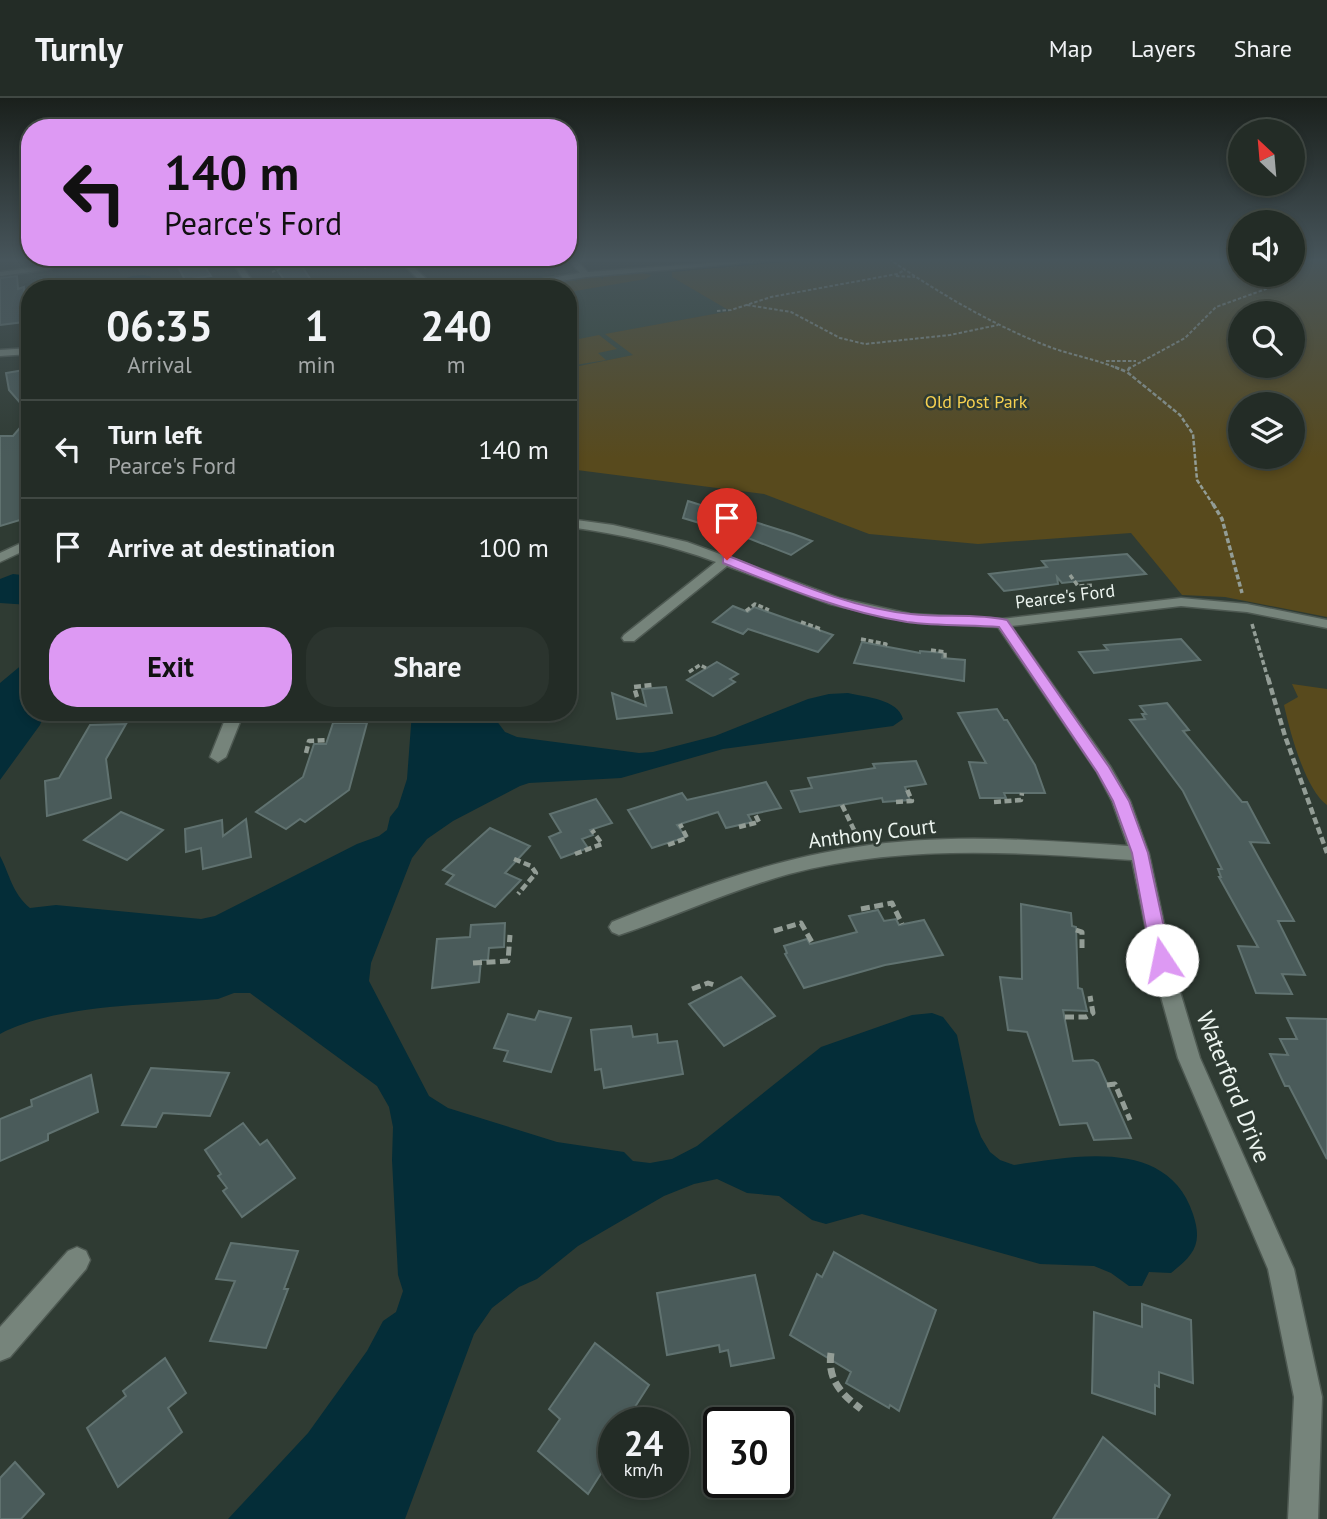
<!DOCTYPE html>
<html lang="en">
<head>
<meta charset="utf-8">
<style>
  :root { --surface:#232c26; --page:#2b342e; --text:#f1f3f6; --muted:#a3a7a7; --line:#404843; --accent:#dd99f3 }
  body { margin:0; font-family:"PT Sans",sans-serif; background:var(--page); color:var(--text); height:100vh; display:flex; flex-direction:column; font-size:26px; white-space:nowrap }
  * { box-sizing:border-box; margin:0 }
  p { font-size:23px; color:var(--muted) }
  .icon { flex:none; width:38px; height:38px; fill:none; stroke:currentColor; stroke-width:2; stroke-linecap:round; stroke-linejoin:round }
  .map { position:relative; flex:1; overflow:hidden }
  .panel { position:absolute; left:21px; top:182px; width:556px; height:441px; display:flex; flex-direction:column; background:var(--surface); border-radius:28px; box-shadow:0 4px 10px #0003,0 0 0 2px var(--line) }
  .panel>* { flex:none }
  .guide { position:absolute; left:21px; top:21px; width:556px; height:147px; border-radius:28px; box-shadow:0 4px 10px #0003,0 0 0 2px var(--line); background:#dd99f3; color:#111; overflow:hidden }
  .needle { width:46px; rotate:334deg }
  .fabs { position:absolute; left:1228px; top:21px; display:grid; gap:14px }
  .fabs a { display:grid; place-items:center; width:77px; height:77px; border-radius:50%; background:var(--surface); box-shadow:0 4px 10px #0003,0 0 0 2px var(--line); font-size:35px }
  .speed { position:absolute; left:598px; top:1309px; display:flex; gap:14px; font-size:35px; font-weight:700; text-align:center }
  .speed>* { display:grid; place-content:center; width:91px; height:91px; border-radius:50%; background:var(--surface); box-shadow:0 4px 10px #0003,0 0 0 2px var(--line); line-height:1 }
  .speed small { font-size:18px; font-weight:400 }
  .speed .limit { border:4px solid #111; border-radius:10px; background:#fff; color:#111 }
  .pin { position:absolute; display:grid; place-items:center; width:60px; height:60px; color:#fff; margin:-72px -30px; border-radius:50% 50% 50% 0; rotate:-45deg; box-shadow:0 0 7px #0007 }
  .pin .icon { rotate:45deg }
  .me { position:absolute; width:77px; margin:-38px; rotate:349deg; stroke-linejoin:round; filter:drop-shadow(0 0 5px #0008) }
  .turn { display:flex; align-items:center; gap:24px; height:147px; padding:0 28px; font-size:32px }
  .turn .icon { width:91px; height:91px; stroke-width:2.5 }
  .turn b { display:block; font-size:49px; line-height:60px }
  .eta { display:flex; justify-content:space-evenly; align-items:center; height:119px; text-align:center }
  .eta b { font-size:42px; font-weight:800; line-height:49px }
  .primary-button { display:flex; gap:14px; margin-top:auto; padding:14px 28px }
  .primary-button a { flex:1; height:80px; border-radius:28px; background:var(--accent); color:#111; font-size:28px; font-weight:800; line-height:80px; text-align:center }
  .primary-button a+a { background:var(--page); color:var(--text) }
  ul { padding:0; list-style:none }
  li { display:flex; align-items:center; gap:21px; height:98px; padding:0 28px; border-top:2px solid var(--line) }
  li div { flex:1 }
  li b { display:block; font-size:26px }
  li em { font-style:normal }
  header { display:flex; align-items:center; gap:42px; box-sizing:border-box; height:98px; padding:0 35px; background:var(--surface); border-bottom:2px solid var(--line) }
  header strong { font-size:33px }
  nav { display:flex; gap:38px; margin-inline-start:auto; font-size:24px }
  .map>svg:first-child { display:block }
  .built { fill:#34473b }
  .green { fill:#584a1d; fill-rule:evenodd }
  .water { fill:#042d38 }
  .building { fill:#4a5b5a; stroke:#607270; stroke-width:2 }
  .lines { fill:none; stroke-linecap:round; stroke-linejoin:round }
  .minor-casing { stroke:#4e5952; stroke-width:3 }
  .path-far5 { stroke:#939d96; stroke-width:2; stroke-dasharray:3.5 2; stroke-linecap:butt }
  .path-far4 { stroke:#939d96; stroke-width:2.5; stroke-dasharray:4.5 2; stroke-linecap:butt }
  .path-far3 { stroke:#939d96; stroke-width:3.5; stroke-dasharray:5 2.5; stroke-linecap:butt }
  .path-far2 { stroke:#939d96; stroke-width:4.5; stroke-dasharray:7 3.5; stroke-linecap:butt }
  .path-far1 { stroke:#939d96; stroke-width:5; stroke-dasharray:9 4.5; stroke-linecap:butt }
  .path { stroke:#939d96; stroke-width:7; stroke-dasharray:10 5; stroke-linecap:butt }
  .minor { fill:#76847b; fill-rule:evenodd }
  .route { fill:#dd99f3; stroke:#90639e; stroke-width:2 }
  .labels { text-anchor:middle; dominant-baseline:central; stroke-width:5; stroke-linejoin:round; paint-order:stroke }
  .far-park-label { font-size:18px; fill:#f5d050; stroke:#2f3b33 }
  .far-street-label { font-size:18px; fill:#ecf4ef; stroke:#2f3b33 }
  .street-label { font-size:21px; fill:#ecf4ef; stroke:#2f3b33 }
  .near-street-label { font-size:24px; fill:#ecf4ef; stroke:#2f3b33 }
</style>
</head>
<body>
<header>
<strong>Turnly</strong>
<nav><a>Map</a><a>Layers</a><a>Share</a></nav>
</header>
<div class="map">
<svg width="1327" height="1421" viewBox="0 0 1327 1421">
  <rect width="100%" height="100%" fill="#2f3b33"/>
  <path class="built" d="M676,172L672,174V179L731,213L607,236L634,257L569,270V191H509L575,181Z"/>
  <g class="green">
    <path d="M818,161H1241V177H1293V161H1327V519L1225,499L1182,497L1131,435L978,446L869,436L764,396L569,371V270L633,257L605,236L730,213L672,179V174ZM1241,215H1293V268H1241ZM1241,306H1293V359H1241Z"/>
    <path d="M642,175L652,177L646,181L569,194V191H509L572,181L577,184L575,181L600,178L603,182V178Z"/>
    <path d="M599,237L617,251L598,255L606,262L569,268V243Z"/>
    <path d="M1292,586L1327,591V707C1305,691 1290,634 1284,607L1298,599Z"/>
  </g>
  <g class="water">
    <path d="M143,177L150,178L157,191H102L132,178Z"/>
    <path d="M13,476L30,478V507L0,505V481Z"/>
    <path d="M30,560V614H45L40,627L0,682V585Z"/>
    <path d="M848,595C865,599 898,601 903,621L893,628L723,651L621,680L529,685L520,688L453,723L427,741L412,760L371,865L369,883L429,998L448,1010L557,1044L624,1054L633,1063L650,1065L672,1061L697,1048L821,949L912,917L932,915L943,919L957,937L975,1023L981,1039L990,1054L1000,1062L1014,1067C1075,1058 1168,1039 1193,1116C1203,1146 1194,1157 1171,1175L1149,1174L1142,1188H1129L1111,1175L1094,1168L1040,1166L862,1116L826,1126L812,1122L779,1098L747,1095L717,1081L694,1086L664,1098L578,1148L537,1181L519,1189L492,1210L474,1236L405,1421H228L308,1335L367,1253L383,1223L396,1214L403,1193L398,1177L392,1062L393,1029L389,1009L377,988L250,895H234L218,901C155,907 55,906 0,936V758C10,777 12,795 30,810L56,807L201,821L215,818L357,746L379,738L387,732L390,719L398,709L407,681L412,614H490L505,634L517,639L639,655L653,654L715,638L808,601L829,596Z"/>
  </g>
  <g class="building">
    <path d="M174,161H200L211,178L185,182Z"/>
    <path d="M269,161H297L317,191H291Z"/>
    <path d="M17,178L18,191L24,189V224L0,227V180Z"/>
    <path d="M30,271V316L9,292L6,275Z"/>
    <path d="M30,318V357L27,370L30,419L0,428V338H13Z"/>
    <path d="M688,403L793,436L812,443L791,457L743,438L683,420Z"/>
    <path d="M1127,456L1146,476L1062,485L1057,479L1058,486L1004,493L989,476L1047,469L1042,463Z"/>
    <path d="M733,508L748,514L754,509L833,537L818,554L748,531L743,536L713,524Z"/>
    <path d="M1181,541L1200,562L1094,575L1079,554L1108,552L1104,547Z"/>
    <path d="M862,544L920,555V553L943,555L942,560L965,562L964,583L854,565Z"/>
    <path d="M717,564L738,576L730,581L735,584L713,598L687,582Z"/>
    <path d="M666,589L672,615L617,621L612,595L646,608L642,591Z"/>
    <path d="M1167,605L1189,632L1183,633L1242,704H1247L1269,745L1250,744L1294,823H1278L1305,877L1282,876L1292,896L1256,895L1238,848L1258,849L1219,779H1221L1218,771H1222L1183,693L1130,622L1145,621L1142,616H1146L1140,608Z"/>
    <path d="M997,611L1004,622H1007L1035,667L1045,695H1004L1006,700H980L969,664L986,665L958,615Z"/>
    <path d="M333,625H367L349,692L305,724L300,721L286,731L256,714L303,679L314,646H326Z"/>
    <path d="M126,626L106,661L111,700L47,718L45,683L59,680L90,627Z"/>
    <path d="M916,663L926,686L905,689L910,702L883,704L882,700L800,714L791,693L812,690L808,680L875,670L873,666Z"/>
    <path d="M766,684L781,710L748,717L752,724L726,730L718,714L677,727L686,739L652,750L628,712L682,695L687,702Z"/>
    <path d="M596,701L612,725L590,732L593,737L582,741L588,750L561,760L549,739L561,734L550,716Z"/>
    <path d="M121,714L163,732L127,762L84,742Z"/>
    <path d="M246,721L251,759L203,771L201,750L186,754L185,731L222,722L223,738Z"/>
    <path d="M490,730L530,748L505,775L521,782L495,809L446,786L454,777L443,772Z"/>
    <path d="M1021,806L1071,815L1072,828L1076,829L1078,890L1082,891L1087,913L1063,912L1073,963L1093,962L1098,965L1131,1040L1094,1042L1087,1025L1060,1027L1027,934L1008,932L1000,879L1022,881Z"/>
    <path d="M878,812L884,823L896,821L899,827L924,822L943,857L885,867L804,890L785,856L787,855L784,848L807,841L810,846L857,834L849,818Z"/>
    <path d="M505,825L504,849L489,850L488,862H481L479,884L432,890L437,841L470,839L471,827Z"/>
    <path d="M741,879L775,918L724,948L689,906Z"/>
    <path d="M539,913L571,920L551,974L504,963L508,953L494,950L508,916L535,922Z"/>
    <path d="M1287,920L1327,921V1061L1289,988H1285L1270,956L1288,957L1280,941H1297Z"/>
    <path d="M631,928L633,939L657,936L658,945L677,943L683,976L604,990L601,971L595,972L591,932Z"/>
    <path d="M151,970L229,975L210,1018L163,1015L156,1029L122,1027Z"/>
    <path d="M91,977L98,1014L48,1036V1042L0,1063V1021L32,1008L31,1002Z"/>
    <path d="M243,1025L260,1047L267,1042L295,1080L242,1119L223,1093L227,1090L218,1078L221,1076L205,1052Z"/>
    <path d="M231,1145L298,1153L284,1191H288L266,1250L210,1243L235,1183L216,1181Z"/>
    <path d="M834,1154L936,1212L899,1313L890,1307L889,1310L846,1285L851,1274L790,1237L817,1176L822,1179Z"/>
    <path d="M755,1177L774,1260L731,1268L728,1252L720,1254L719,1247L667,1257L657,1195Z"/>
    <path d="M1142,1206L1191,1222L1193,1285L1159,1274V1289L1155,1287V1316L1092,1295L1094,1214L1142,1229Z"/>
    <path d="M595,1245L649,1287L633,1312L649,1325H614V1355L588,1396L538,1353L560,1321L549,1311Z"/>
    <path d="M165,1260L186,1295L168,1310L182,1334L118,1389L87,1330L126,1298L123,1293Z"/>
    <path d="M1103,1339L1170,1397L1157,1421H1053Z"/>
    <path d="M15,1364L44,1396L21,1421H0V1380Z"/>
  </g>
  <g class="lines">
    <defs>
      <g id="minor">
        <path d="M230,161H237L258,191H250Z"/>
        <path d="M398,161H405L437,191H428Z"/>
        <path d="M568,161H575L588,174L763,161H790L586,179L508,191H485L580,175Z"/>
        <path d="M54,167L51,171L0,178V174Z"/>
        <path d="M30,250V256L0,258V252Z"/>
        <path d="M569,421L613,427L687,444L839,500L910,516L1002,521L1181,500L1247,506L1327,522V530L1247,514L1181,508L1011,528L1110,668L1130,703L1149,756L1175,877L1200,960L1294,1171L1322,1299L1318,1421H1288L1294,1299L1268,1171L1178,960L1155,877L1132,762C1017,754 901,746 789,776C731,792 676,818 619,837L612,834L609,829L612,824C691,792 772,761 857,749C946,735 1038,742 1128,748L1112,703L1097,674L998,529L910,524L830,506L727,468L634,543H624L622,540L624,537L716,464C668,446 620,436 569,429Z"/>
        <path d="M30,441V450L0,464V455Z"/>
        <path d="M228,614H244L226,659L218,664L210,659Z"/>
        <path d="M77,1149L86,1153L90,1162L86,1171L10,1259L0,1263V1229L68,1153Z"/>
      </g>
    </defs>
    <use href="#minor" class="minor-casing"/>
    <g class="path-far5">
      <path d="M889,161C939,195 991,226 1047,248C1070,257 1096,261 1119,271"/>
      <path d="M364,170L375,166"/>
      <path d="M272,174L282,170"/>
      <path d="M896,178L915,179"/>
      <path d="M747,207L791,214L840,240L865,246L950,237L998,227"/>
      <path d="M717,213L731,212L771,199L897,176L905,172"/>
      <path d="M1106,263H1136"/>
      <path d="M1128,271L1185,240L1216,209L1266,191L1277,177"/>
    </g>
    <g class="path-far4">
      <path d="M1115,269L1127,274"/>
      <path d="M1130,269L1127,274L1180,317L1193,336L1197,382L1214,408"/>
    </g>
    <g class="path-far3">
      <path d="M1213,406L1222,421L1242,495"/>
      <path d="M733,437L744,441L748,437"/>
      <path d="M1070,477L1078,488L1094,487"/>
      <path d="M746,513L755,506L769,512"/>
      <path d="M801,524L821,531L819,532"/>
      <path d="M1252,526L1268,581"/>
      <path d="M861,541L886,546L885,548"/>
      <path d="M931,552L945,554V560"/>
      <path d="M689,574L700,567L706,570"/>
    </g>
    <g class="path-far2">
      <path d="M1268,580L1285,638L1327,755"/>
      <path d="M637,599L634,589L652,587"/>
      <path d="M306,655L309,643L328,642"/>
      <path d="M896,704L912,703L906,689"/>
      <path d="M994,704L1021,702L1022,695"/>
      <path d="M842,707L855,734"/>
      <path d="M739,729L759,724L755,716"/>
      <path d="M668,747L687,740L680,726"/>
      <path d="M575,756L602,746L592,732"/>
      <path d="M514,761L531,768L536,775L518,796"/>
    </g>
    <g class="path-far1">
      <path d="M861,811L892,805L902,826"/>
      <path d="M1076,832L1082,834V850"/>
      <path d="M774,833L801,825L813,846"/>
      <path d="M473,865L508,863L510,837"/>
      <path d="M692,891L708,885L717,888"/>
      <path d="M1065,919H1086L1093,915L1090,898"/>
      <path d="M1107,987L1115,986L1130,1022"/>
    </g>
    <path class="path" d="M831,1255C827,1281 841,1296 861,1311"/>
    <use href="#minor" class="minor"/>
  </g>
  <linearGradient id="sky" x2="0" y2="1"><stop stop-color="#1a201c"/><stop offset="0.45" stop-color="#47555b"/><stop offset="1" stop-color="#47555b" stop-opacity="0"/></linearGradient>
  <rect width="1327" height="360" fill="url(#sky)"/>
  <path class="route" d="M723,459H731C789,482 849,510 911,516C942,520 976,515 1007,522L1109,669L1129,703L1148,755L1171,862L1168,867L1162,869L1155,867L1152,862L1132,755L1113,703L1097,674L999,529C969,527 937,528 907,524C843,514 783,489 723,465Z"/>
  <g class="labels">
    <g class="far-park-label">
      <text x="976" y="303">Old Post Park</text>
    </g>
    <g class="far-street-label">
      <text transform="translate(1065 498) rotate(-7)">Pearce's Ford</text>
    </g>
    <g class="street-label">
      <text transform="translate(872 735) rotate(-7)">Anthony Court</text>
    </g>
    <g class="near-street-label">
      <text transform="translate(1234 989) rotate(68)">Waterford Drive</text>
    </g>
  </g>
</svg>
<div class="fabs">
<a><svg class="needle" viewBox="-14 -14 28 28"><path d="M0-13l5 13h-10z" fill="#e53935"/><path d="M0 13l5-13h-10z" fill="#a3a7a7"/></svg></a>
<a><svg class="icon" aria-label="sound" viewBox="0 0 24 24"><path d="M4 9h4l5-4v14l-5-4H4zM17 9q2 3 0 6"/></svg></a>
<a><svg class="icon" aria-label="search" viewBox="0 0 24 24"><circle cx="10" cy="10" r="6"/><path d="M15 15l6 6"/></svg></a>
<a><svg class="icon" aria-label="layers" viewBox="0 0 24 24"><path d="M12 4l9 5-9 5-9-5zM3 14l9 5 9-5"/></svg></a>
</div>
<div class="speed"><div>24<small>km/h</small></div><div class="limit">30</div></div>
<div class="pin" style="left:727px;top:462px;background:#d93025"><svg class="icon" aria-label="arrive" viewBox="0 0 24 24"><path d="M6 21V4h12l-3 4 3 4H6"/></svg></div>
<svg class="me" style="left:1162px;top:862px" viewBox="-20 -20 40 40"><circle r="19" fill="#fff"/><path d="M0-13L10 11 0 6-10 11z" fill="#dd99f3"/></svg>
<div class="guide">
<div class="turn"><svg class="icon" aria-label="left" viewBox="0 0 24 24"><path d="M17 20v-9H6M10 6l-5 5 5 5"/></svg><div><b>140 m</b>Pearce's Ford</div></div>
</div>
<section class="panel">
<div class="eta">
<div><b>06:35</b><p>Arrival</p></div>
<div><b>1</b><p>min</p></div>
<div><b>240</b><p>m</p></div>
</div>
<ul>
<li><svg class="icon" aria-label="left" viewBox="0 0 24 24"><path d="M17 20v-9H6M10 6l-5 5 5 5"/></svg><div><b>Turn left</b><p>Pearce's Ford</p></div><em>140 m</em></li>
<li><svg class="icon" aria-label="arrive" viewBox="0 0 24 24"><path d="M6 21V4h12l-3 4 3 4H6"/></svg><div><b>Arrive at destination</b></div><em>100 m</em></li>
</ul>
<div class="primary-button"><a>Exit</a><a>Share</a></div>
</section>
</div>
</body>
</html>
